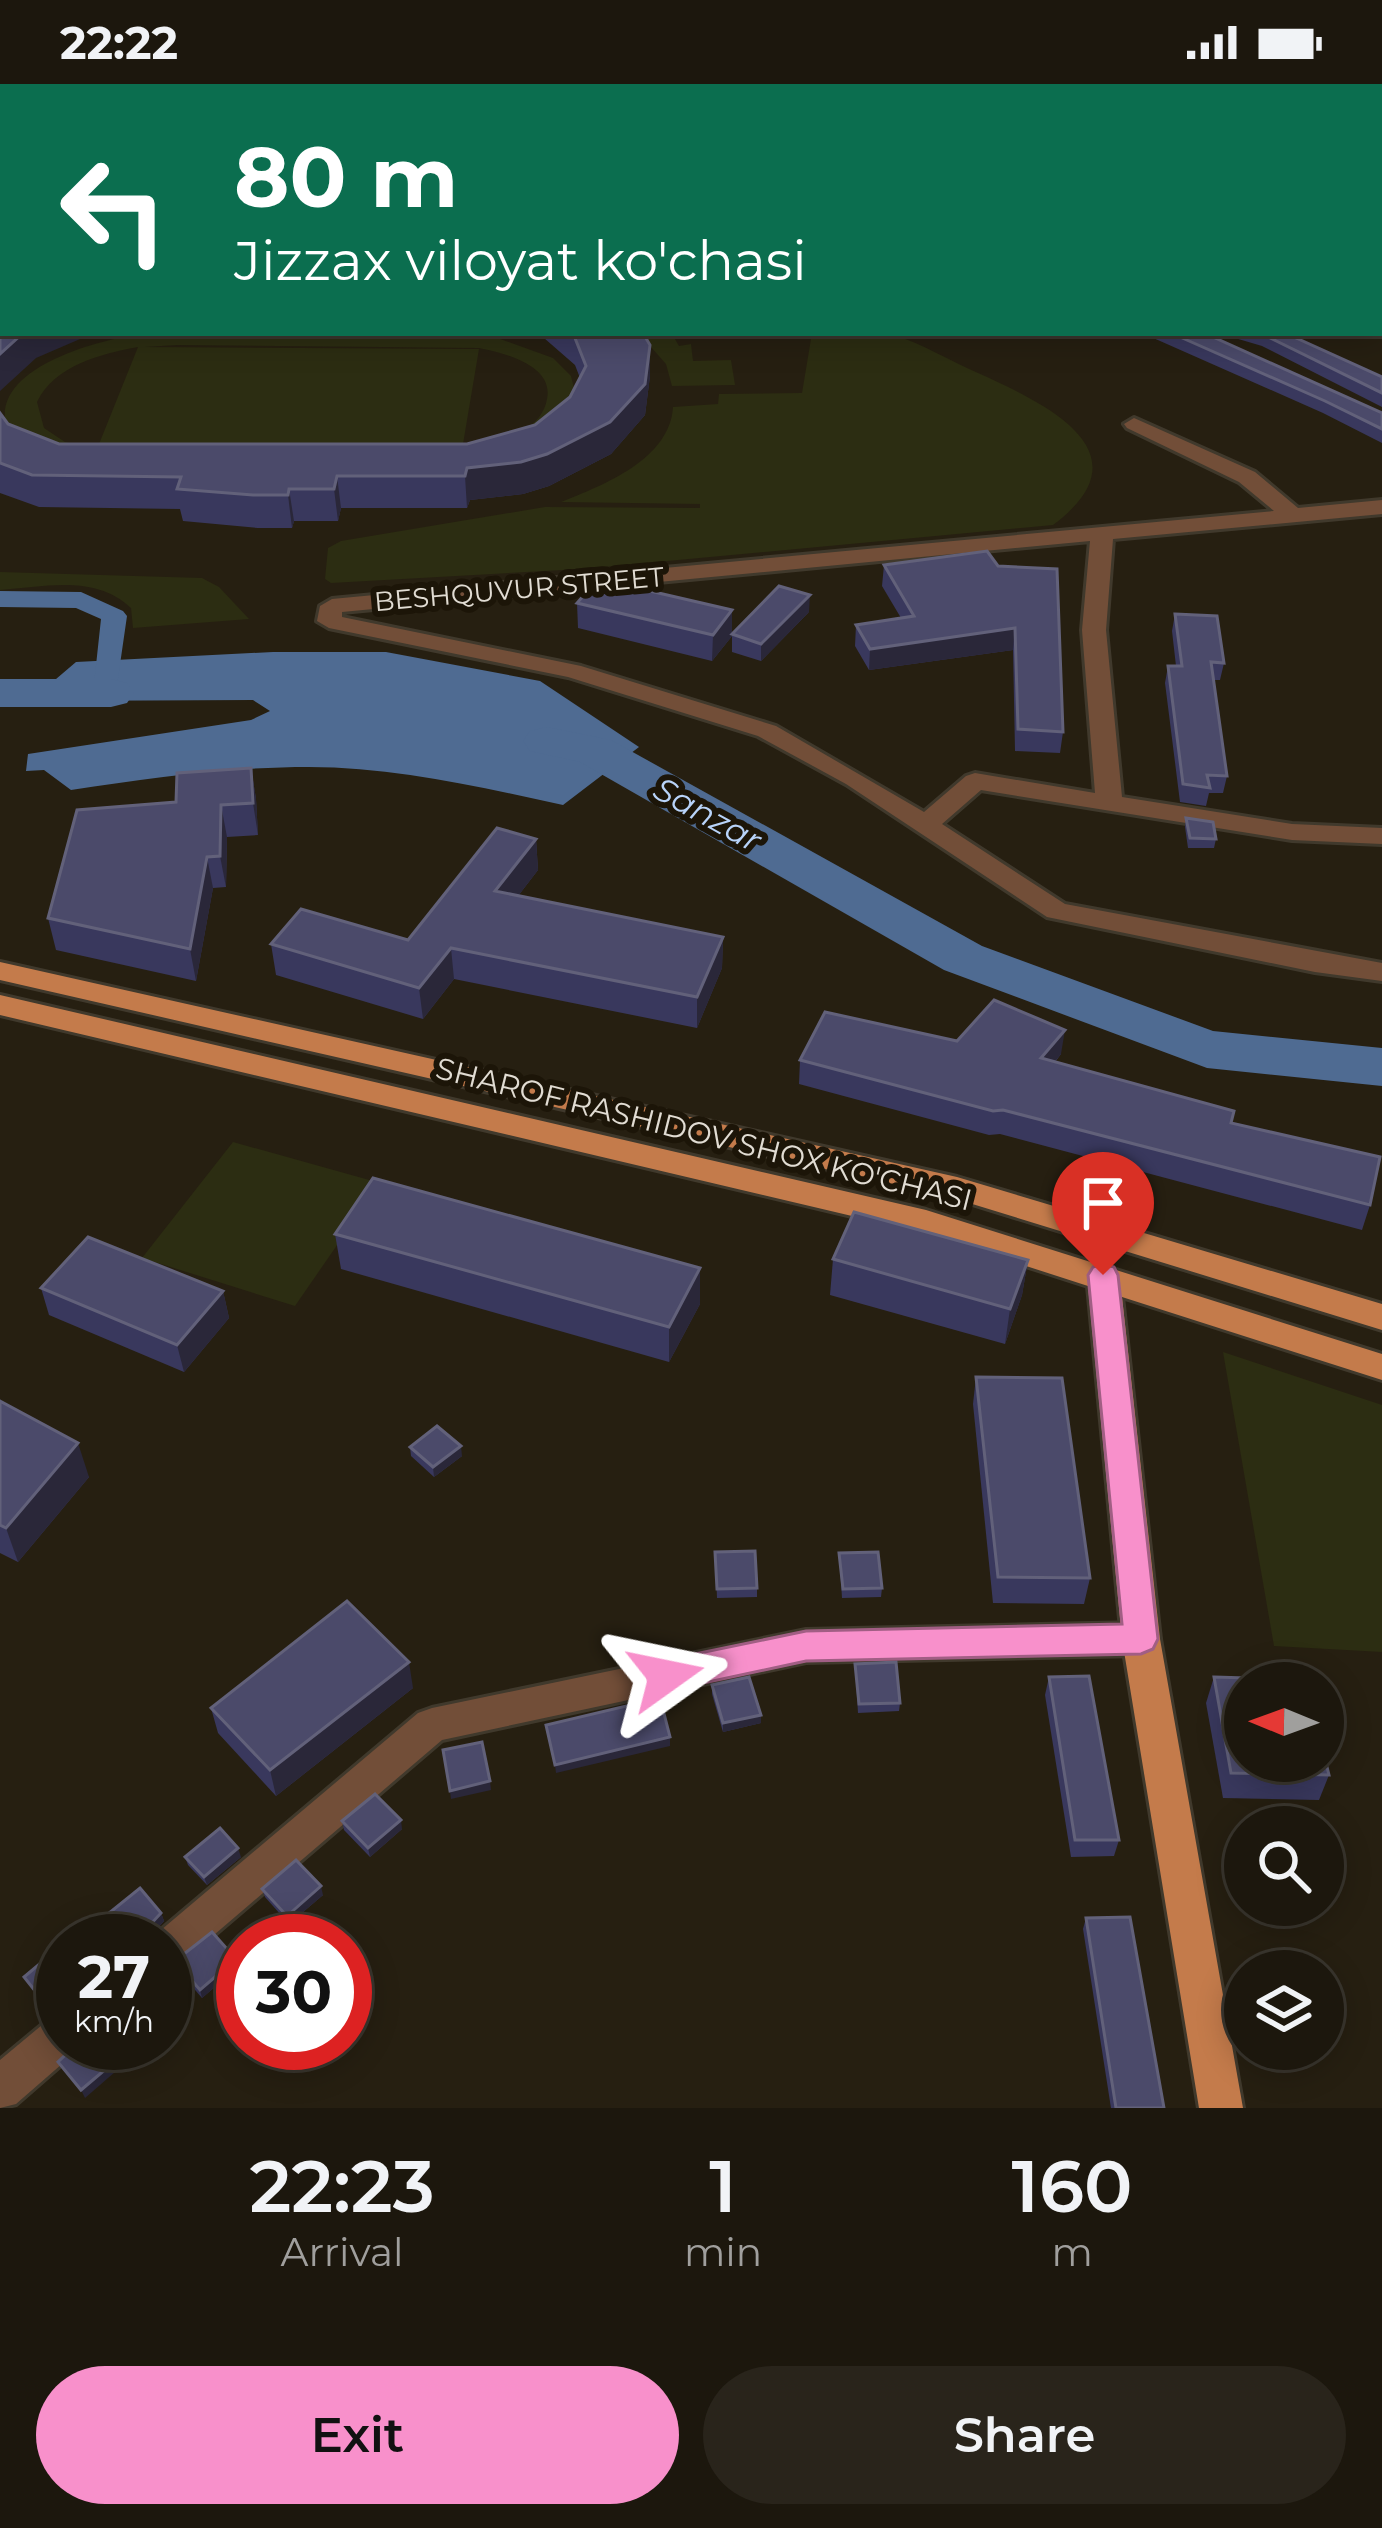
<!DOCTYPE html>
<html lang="en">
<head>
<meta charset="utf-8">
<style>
  :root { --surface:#1c170d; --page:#29241b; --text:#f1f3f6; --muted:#a09f9d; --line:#3a362e; --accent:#f890cb }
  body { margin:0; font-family:Montserrat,sans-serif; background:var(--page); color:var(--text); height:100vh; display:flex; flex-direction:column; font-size:45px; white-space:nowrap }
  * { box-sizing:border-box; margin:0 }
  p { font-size:39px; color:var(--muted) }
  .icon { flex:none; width:66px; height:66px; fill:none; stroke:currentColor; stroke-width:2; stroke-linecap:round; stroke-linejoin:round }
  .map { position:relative; height:2024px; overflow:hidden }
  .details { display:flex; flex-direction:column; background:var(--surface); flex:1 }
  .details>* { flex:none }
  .top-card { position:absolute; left:0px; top:0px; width:1383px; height:252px; box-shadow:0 6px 30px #0003,0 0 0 3px var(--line); background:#0b6e4f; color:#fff; overflow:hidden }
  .needle { width:78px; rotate:271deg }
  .fabs { position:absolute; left:1224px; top:1578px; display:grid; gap:24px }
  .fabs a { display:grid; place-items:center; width:120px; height:120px; border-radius:50%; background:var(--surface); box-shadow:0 6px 30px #0003,0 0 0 3px var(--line); font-size:60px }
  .speed { position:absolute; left:36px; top:1830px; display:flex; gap:24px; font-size:60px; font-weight:700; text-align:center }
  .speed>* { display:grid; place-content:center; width:156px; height:156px; border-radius:50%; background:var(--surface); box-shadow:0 6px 30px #0003,0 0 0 3px var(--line); line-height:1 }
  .speed small { font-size:30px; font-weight:400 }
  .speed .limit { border:18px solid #d22; background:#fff; color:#111 }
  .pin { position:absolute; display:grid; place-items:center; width:102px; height:102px; color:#fff; margin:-123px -51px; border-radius:50% 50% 50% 0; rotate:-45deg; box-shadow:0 0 12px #0007 }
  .pin .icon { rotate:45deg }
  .me { position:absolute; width:132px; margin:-66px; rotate:78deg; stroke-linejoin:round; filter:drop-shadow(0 0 9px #0008) }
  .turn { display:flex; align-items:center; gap:42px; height:252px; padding:0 36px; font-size:54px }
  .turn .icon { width:156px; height:156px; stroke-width:2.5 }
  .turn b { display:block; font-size:84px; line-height:102px }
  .eta { display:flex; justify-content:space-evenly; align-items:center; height:204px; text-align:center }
  .eta b { font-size:72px; font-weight:600; line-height:84px }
  .cta { display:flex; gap:24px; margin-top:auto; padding:24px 36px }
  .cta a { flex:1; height:138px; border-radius:72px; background:var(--accent); color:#111; font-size:48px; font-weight:600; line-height:138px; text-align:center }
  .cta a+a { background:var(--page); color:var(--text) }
  .status { display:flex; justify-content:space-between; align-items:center; height:84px; padding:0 60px; background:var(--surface); direction:ltr }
  .status svg { height:33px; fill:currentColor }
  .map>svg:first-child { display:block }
  .green { fill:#2c2d12; fill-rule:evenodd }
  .water { fill:#4f6b92 }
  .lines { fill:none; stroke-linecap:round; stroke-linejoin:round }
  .canal { fill:#4f6b92; fill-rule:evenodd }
  .river { fill:#4f6b92; fill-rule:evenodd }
  .street-casing { stroke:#40392c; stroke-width:6 }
  .secondary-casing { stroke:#40392c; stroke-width:6 }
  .primary-casing { stroke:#40392c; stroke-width:6 }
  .street { fill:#724e38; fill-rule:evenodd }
  .secondary { fill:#a06843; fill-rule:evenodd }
  .primary { fill:#c47b4b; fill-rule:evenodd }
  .wall { fill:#39385d }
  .shaded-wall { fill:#2a2739 }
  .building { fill:#4b4a6a; stroke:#62617a; stroke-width:3 }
  .route { fill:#f890cb; stroke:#a15e84; stroke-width:3 }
  .labels { text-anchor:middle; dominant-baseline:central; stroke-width:12; stroke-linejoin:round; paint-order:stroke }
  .far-street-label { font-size:27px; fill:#e1dcd3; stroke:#1c1508 }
  .street-label { font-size:30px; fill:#e1dcd3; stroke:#1c1508 }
  .water-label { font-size:33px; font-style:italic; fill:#b8d3f9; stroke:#1c1508 }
</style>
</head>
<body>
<div class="status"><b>22:22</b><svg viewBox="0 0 49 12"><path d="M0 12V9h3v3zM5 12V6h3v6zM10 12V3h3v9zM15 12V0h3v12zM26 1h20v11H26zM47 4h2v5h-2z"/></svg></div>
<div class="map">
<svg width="1382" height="2024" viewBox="0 0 1382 2024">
  <rect width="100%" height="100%" fill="#261f11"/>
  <g class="green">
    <path d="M146,249L489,251L553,274L571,292L576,312L517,381L502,385L44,387C32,372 9,354 5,335C0,279 108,254 146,249ZM177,261L479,264C504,269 554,281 547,315C545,328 536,339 525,345C506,355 482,359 462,366L479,265L145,263ZM138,263L97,365L65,358L44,344L37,318C55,281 101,270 138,263Z"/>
    <path d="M812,249C836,249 871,243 894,251C923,260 950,277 978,289C1044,319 1151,368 1053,441L581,485L331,499L325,495L328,464L341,457L545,423L700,424V420L561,418C604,401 670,375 673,323L718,320L719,310L802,309Z"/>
    <path d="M672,250L679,262L691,260L693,277L731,276L735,301L672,302L666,280L643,254Z"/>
    <path d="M0,488L202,494L219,503L249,535L133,544L131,524C95,490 45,503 0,506Z"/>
    <path d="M233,1058L380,1099L295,1222L142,1174Z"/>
    <path d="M1223,1268L1382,1321V1568L1274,1562Z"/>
  </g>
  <path class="water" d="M273,568H386L540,597L639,663L563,721C480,703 395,683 309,683C229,683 150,694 71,706L44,686L26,687L28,670L251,636L270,627L253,616L35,617L36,602L49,601L76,578Z"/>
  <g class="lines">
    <path class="canal" d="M0,507L81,508L123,527L127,532L115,615L106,617L93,609L101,535L76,524L0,523Z"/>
    <g class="river">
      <path d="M0,595H111L127,599L134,609L127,619L111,623H0Z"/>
      <path d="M547,643L611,656L982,862L1213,947L1382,964V1002L1207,984L944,886L580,678L530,667L523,657L530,647Z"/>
    </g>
    <defs>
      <g id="street">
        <path d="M1217,0H1232L1234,3H1217Z"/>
        <path d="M1380,55L1382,56V66L1380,65Z"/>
        <path d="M1134,334L1255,388L1298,424L1382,416V430L1113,455L1106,546L1122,713L1292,740L1382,744V760L1292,756L981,706L942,740L1065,820L1382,879V897L1315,888L1047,833L846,700L758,652L568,593L329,544L317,537L320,522L332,515L1274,427L1239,398L1127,344L1124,340ZM1090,457L1082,546L1095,709L975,689L966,692L924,728L776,642L581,582L342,533V528Z"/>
        <path d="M1141,1539L1154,1543L1160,1555L1154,1567L1141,1571L806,1578L442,1656L180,1880L165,1886V1857H148L418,1629L432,1624L806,1546Z"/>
        <path d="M63,1929V1959H81L78,1966L16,2020L0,2024V1976L48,1936Z"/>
      </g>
      <path id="secondary" d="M604,0H621L623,3H606Z"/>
      <g id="primary">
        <path d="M669,0H705L667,3Z"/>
        <path d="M774,0H810L772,3Z"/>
        <rect x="0" y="91" width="3" height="10"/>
        <path d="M0,878L957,1093L1382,1220V1246L956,1115L0,896Z"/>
        <path d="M0,911L926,1126L1382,1270V1296L1122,1213L1160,1555L1243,2024H1199L1122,1555L1088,1202L924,1149L0,931Z"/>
      </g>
    </defs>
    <use href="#street" class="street-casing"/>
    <use href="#secondary" class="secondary-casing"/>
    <use href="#primary" class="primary-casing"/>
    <use href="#street" class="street"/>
    <use href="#secondary" class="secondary"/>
    <use href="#primary" class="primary"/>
  </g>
  <g class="wall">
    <path d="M530,249H643L650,292L645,331L611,370L549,402L523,410L470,416L467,424H341L338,437H294L292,444H258L183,437L180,425L39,423L0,409V329L8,340L59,360H467L535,341L570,313L580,294L575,281L544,254Z"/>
    <path d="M1142,249H1204L1382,329V359L1323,329Z"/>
    <path d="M1218,249H1285L1382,293V323L1262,262Z"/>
    <path d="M987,467L1063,648L1060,669L1015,667L1013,566L869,586L855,562L856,541L901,534L882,502L884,481Z"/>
    <path d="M577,519L732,526V552L712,577L578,544Z"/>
    <path d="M809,528L761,577L732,568V550Z"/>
    <path d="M1175,530L1224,579L1220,596H1213L1227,692L1223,709H1209L1206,722L1180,718L1165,599L1168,582H1176L1172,547Z"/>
    <path d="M251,684L256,715L258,751L227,753L226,803L213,804L196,897L56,866L48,834Z"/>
    <path d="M1186,734L1216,755L1214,764H1188L1185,743Z"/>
    <path d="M536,755L538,786L518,812L723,853L722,884L697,944L454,895L423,935L276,891L271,860L408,856Z"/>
    <path d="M957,957L1061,970L1055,978L1232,1039L1370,1121L1362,1146L1000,1050L989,1051L799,1000L800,976Z"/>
    <path d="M335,1150L700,1220L669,1278L341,1185Z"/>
    <path d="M833,1175L1028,1176L1022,1211L1005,1260L830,1211Z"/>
    <path d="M41,1204L223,1207L229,1234L184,1288L49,1231Z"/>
    <path d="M976,1293L1090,1494L1084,1520L993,1519L973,1320Z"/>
    <path d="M0,1317L89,1393L18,1478L0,1469Z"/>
    <path d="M410,1363L462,1372L434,1393L411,1372Z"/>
    <path d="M715,1468L757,1504V1513L717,1514Z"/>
    <path d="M839,1469L882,1504L881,1513L842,1514Z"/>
    <path d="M855,1580L900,1619L899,1627L858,1629Z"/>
    <path d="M1049,1593L1119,1756L1114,1772L1071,1773L1045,1611Z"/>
    <path d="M1214,1593L1329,1691L1319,1716L1223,1714L1206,1619Z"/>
    <path d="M712,1601L761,1639L723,1648L712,1610Z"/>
    <path d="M413,1604L276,1712L218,1649L211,1624Z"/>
    <path d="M342,1737L402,1745L370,1773L344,1746Z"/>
    <path d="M185,1773H241L207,1801L188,1781Z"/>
    <path d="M262,1805L323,1811L289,1840L265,1813Z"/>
    <path d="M161,1829L164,1837L146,1857H120L107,1842L103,1834Z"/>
    <path d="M1086,1834L1164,2024H1111L1083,1845Z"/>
    <path d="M236,1875L238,1883L202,1914L178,1886L175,1877Z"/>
    <path d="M1323,1919L1332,1957L1324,1972L1278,1974L1276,1965H1323Z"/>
  </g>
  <g class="shaded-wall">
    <rect x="0" y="33" width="3" height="21"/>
    <path d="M23,249H94L36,274L0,307V270Z"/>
    <path d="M650,261V292L645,331L611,370L549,402L523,410L470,416L467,424L465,392L467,384L521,378Z"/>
    <path d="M337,392L341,424L338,437L334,405Z"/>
    <path d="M289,405L294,437L292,444L288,411Z"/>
    <path d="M810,511L809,528L761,577V560Z"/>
    <path d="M732,526V552L712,577L713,551Z"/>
    <path d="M1015,544L1013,566L869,586L870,565Z"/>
    <path d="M251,684L256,715L258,751L253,719Z"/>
    <path d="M221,721L227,753L226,803L220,772Z"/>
    <path d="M536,755L538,786L498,838L495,807Z"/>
    <path d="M207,773L213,804L196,897L190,865Z"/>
    <path d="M723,853L722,884L697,944V913Z"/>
    <path d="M451,864L454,895L423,935L419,904Z"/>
    <path d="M1065,946L1061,970L1038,998L1041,974Z"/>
    <path d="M1028,1176L1022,1211L1005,1260L1010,1225Z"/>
    <path d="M700,1184V1220L669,1278V1243Z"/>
    <path d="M223,1207L229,1234L184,1288L177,1261Z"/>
    <path d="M78,1359L89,1393L18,1478L6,1444Z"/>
    <path d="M461,1362L462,1372L434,1393L433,1383Z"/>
    <path d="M409,1578L413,1604L276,1712L270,1686Z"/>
    <path d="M761,1631V1639L723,1648V1639Z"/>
    <path d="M670,1653V1662L556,1689L555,1681Z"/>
    <path d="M490,1697L491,1706L451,1715L450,1707Z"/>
    <path d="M401,1736L402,1745L370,1773L368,1764Z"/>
    <path d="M238,1764L241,1773L207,1801L204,1793Z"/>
    <path d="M321,1802L323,1811L289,1840L287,1832Z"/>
    <path d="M161,1829L164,1837L146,1857H135Z"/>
    <path d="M236,1875L238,1883L202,1914L200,1906Z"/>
    <path d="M63,1918V1927L51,1930L47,1922Z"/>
    <path d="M120,1973L123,1981L85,2014L81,2006Z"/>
  </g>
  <g class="building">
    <path d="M0,0H31V3H3V33H0Z"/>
    <path d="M86,0H93V3H47Z"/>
    <path d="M3,224V249H23L0,270V225Z"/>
    <path d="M573,249H643L650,261L645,300L610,338L547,370L521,378L467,384L465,392H337L334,405H289L288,411H253L177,405L181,393L32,391L0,379V329L8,340L59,360H467L535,341L570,313L586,282Z"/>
    <path d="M1171,249H1204L1382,329V345L1325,317Z"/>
    <path d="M1260,249H1285L1382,293V309Z"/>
    <path d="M987,467L998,482L1057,485L1063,648L1018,645L1015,544L870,565L856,541L914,532L884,481Z"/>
    <path d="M598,495L732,526L713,551L577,519Z"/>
    <path d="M779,502L810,511L761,560L732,550Z"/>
    <path d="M1175,530L1217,532L1224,579L1211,578L1227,692L1207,691L1210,704L1183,700L1168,582H1182Z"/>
    <path d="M251,684L253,719L221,721L220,772L207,773L190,865L48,834L77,726L176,718L177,689Z"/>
    <path d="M1186,734L1213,738L1216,755L1190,754Z"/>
    <path d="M497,744L536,755L495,807L723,853L697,913L451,864L419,904L271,860L301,825L408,856Z"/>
    <path d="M994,916L1065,946L1041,974L1234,1027L1231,1039L1380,1073L1370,1121L1003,1026L993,1027L800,976L825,928L957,957Z"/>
    <path d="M373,1094L700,1184L669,1243L335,1150Z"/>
    <path d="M854,1128L1028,1176L1010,1225L833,1175Z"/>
    <path d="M88,1153L223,1207L177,1261L41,1204Z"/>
    <path d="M976,1293L1062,1294L1090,1494L998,1493Z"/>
    <path d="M0,1317L78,1359L6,1444L0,1441Z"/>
    <path d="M437,1342L461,1362L433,1383L410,1363Z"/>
    <path d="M755,1467L757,1504L717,1505L715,1468Z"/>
    <path d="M878,1468L882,1504L843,1505L839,1469Z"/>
    <path d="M347,1517L409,1578L270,1686L211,1624Z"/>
    <path d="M896,1578L900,1619L859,1620L855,1580Z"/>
    <path d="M1089,1592L1119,1756H1075L1049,1593Z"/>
    <path d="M749,1593L761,1631L723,1639L712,1601Z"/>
    <path d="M1214,1593L1307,1596V1599H1245V1677H1323V1667L1329,1691L1231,1689Z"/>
    <path d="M660,1614L670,1653L555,1681L546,1641Z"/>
    <path d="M482,1658L490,1697L450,1707L443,1666Z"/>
    <path d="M375,1710L401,1736L368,1764L342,1737Z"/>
    <path d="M220,1744L238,1764L204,1793L185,1773Z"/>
    <path d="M296,1776L321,1802L287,1832L262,1805Z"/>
    <path d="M140,1804L161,1829L135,1857H124L103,1834Z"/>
    <path d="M1130,1833L1164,2024H1116L1086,1834Z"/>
    <path d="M212,1848L236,1875L200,1906L175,1877Z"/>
    <path d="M61,1862L63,1865V1921V1918L47,1922L24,1893Z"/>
    <path d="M1323,1919L1332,1957H1323Z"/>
    <path d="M78,1959H108L120,1973L81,2006L58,1978Z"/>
  </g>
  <path class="route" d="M1103,1180L1114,1183L1118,1191L1158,1555L1153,1565L1141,1570L806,1577L666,1607L653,1603L648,1592L653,1581L666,1576L806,1547L1122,1540L1088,1191L1093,1183Z"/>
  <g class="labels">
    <g class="far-street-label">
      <text transform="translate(519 505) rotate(-5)">BESHQUVUR STREET</text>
    </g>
    <g class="street-label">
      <text transform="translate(704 1050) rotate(14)">SHAROF RASHIDOV SHOX KO'CHASI</text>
    </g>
    <g class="water-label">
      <text transform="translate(708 730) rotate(29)">Sanzar</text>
    </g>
  </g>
</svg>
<div class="fabs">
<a><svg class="needle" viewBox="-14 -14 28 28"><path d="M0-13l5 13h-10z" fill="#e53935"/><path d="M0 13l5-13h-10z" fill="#a09f9d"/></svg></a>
<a><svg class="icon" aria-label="search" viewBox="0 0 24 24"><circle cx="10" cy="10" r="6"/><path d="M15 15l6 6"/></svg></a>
<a><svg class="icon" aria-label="layers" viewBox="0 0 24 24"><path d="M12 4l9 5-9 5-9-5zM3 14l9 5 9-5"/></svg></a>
</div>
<div class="speed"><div>27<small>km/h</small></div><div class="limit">30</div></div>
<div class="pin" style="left:1103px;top:1191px;background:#d93025"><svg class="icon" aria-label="arrive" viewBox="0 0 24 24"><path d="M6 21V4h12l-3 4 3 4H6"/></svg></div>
<svg class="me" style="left:666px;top:1592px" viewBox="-20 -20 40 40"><path d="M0-17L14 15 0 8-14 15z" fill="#f890cb" stroke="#fff" stroke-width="4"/></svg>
<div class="top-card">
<div class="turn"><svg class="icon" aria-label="left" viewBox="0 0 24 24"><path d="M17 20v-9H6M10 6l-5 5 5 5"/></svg><div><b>80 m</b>Jizzax viloyat ko'chasi</div></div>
</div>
</div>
<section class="details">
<div class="eta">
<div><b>22:23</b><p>Arrival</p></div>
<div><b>1</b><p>min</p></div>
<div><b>160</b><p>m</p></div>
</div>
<div class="cta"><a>Exit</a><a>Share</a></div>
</section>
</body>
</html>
